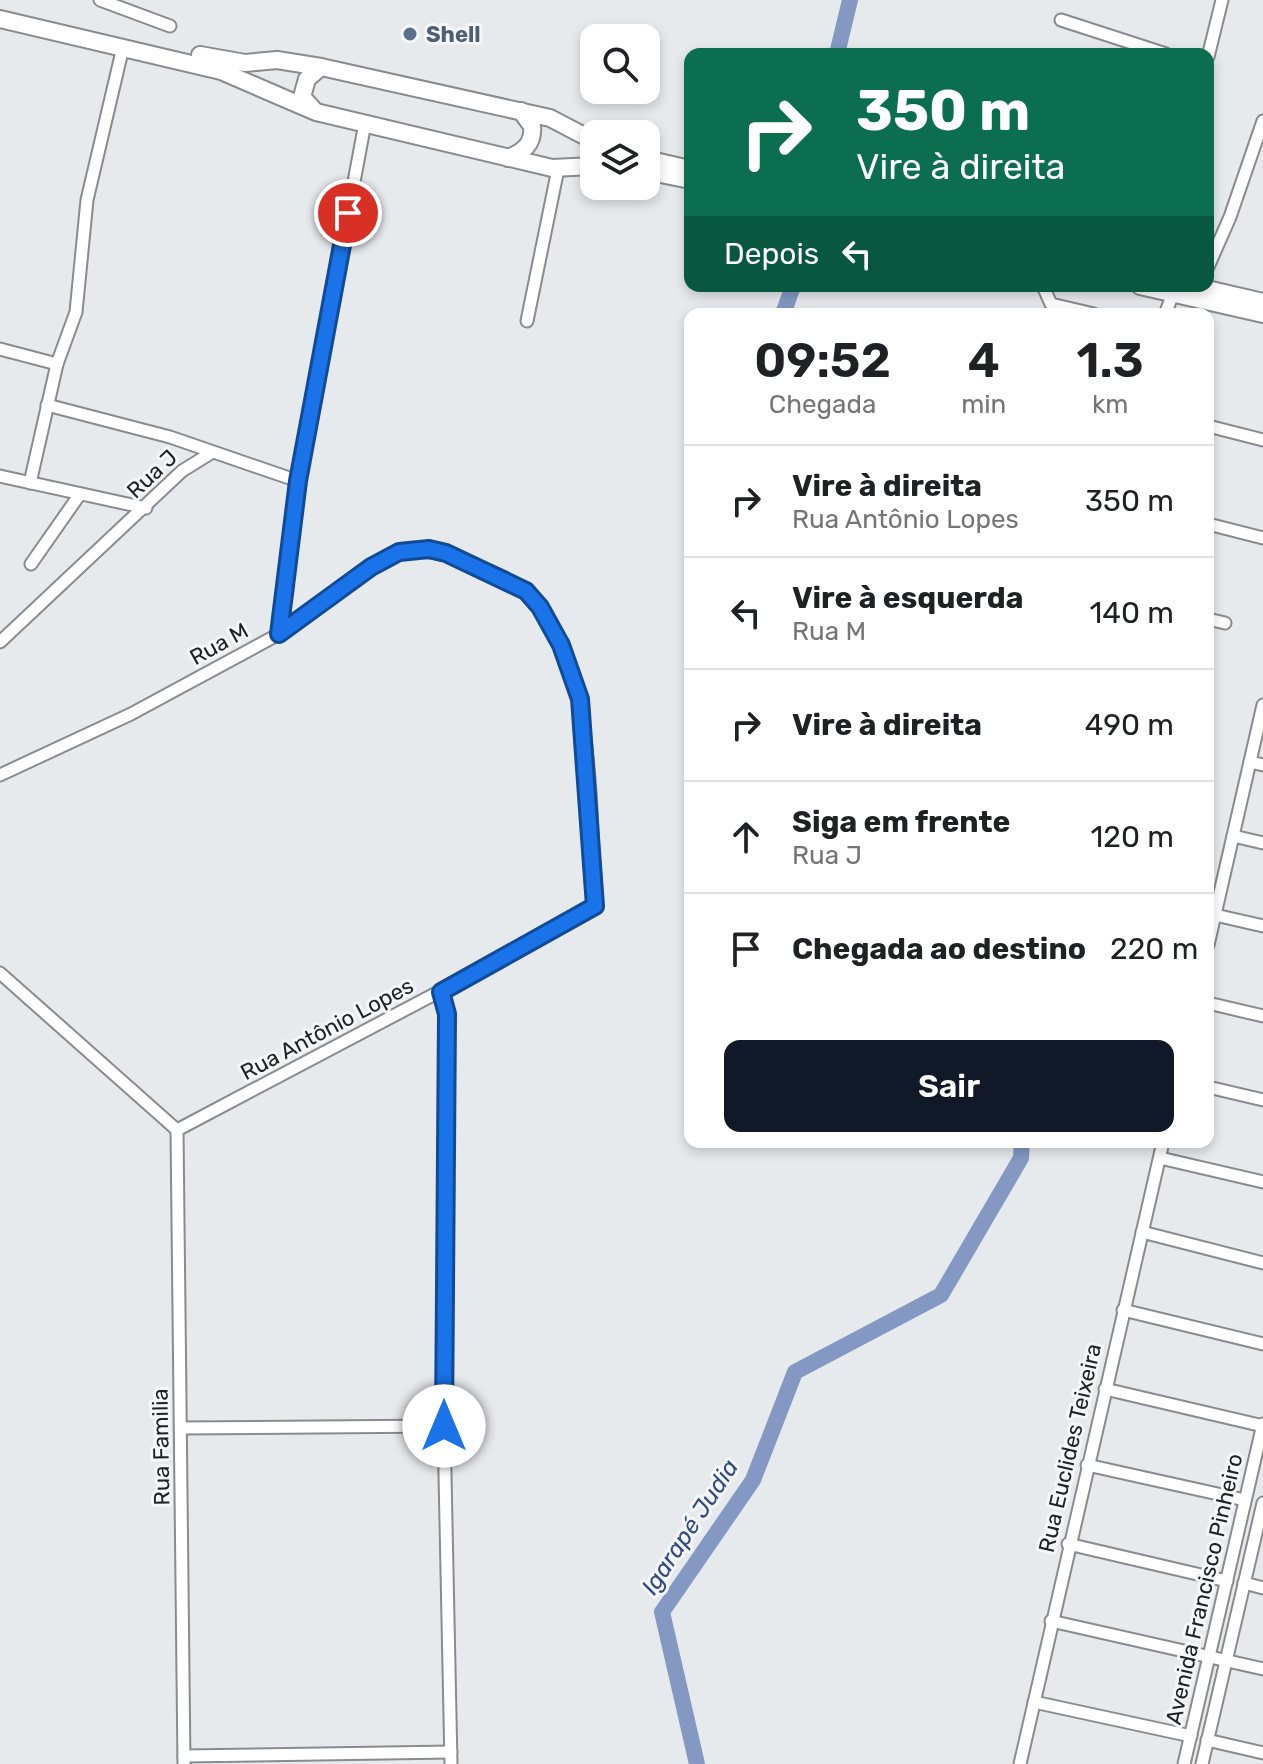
<!DOCTYPE html>
<html lang="pt">
<head>
<meta charset="utf-8">
<style>
  :root { --surface:#fff; --page:#f2f2f2; --text:#202124; --muted:#757577; --line:#e0e0e0; --accent:#111827 }
  body { margin:0; font-family:Rubik,sans-serif; background:var(--page); color:var(--text); height:100vh; display:flex; flex-direction:column; font-size:30px; white-space:nowrap }
  * { box-sizing:border-box; margin:0 }
  p { font-size:26px; color:var(--muted) }
  .icon { flex:none; width:44px; height:44px; fill:none; stroke:currentColor; stroke-width:2; stroke-linecap:round; stroke-linejoin:round }
  .map { position:relative; flex:1; overflow:hidden }
  .details { position:absolute; left:684px; top:308px; width:530px; height:840px; display:flex; flex-direction:column; background:var(--surface); border-radius:16px; box-shadow:0 4px 12px #0003 }
  .details>* { flex:none }
  .top-card { position:absolute; left:684px; top:48px; width:530px; height:244px; border-radius:16px; box-shadow:0 4px 12px #0003; background:#0b6e4f; color:#fff; overflow:hidden }
  .fabs { position:absolute; left:580px; top:24px; display:grid; gap:16px }
  .fabs a { display:grid; place-items:center; width:80px; height:80px; border-radius:16px; background:var(--surface); box-shadow:0 4px 12px #0003; font-size:40px }
  .pin { position:absolute; display:grid; place-items:center; width:68px; height:68px; color:#fff; margin:-34px; border:4px solid #fff; border-radius:50%; box-shadow:0 2px 8px #0007 }
  .me { position:absolute; width:88px; margin:-44px; rotate:0deg; stroke-linejoin:round; filter:drop-shadow(0 0 6px #0008) }
  .turn { display:flex; align-items:center; gap:28px; height:168px; padding:0 40px; font-size:36px }
  .turn .icon { width:104px; height:104px; stroke-width:2.5 }
  .turn b { display:block; font-size:56px; line-height:68px }
  .then { display:flex; align-items:center; height:76px; padding:0 40px; background:#0003; gap:16px; font-size:30px }
  .eta { display:flex; justify-content:space-evenly; align-items:center; height:136px; text-align:center }
  .eta b { font-size:48px; font-weight:600; line-height:56px }
  .primary-button { display:flex; gap:16px; margin-top:auto; padding:16px 40px }
  .primary-button a { flex:1; height:92px; border-radius:16px; background:var(--accent); color:#fff; font-size:32px; font-weight:600; line-height:92px; text-align:center }
  ul { padding:0; list-style:none }
  li { display:flex; align-items:center; gap:24px; height:112px; padding:0 40px; border-top:2px solid var(--line) }
  li div { flex:1 }
  li b { display:block; font-size:30px }
  li em { font-style:normal }
  .map>svg:first-child { display:block }
  .lines { fill:none; stroke-linecap:round; stroke-linejoin:round }
  .river { stroke:#8398c3; stroke-width:16 }
  .minor-casing { stroke:#898b8e; stroke-width:15 }
  .highway-casing { stroke:#898b8e; stroke-width:20 }
  .minor { stroke:#fff; stroke-width:11 }
  .highway { stroke:#fff; stroke-width:16 }
  .route-casing { stroke:#114b97; stroke-width:20 }
  .route { stroke:#1a73e8; stroke-width:14 }
  .service-dot { fill:#5c6f8a; stroke:#f4f7fa; stroke-width:3 }
  .labels { text-anchor:middle; dominant-baseline:central; stroke-width:6; stroke-linejoin:round; paint-order:stroke }
  .service-label { font-size:22px; font-weight:bold; fill:#4e5e75; stroke:#f4f7fa; text-anchor:start }
  .street-label { font-size:22px; fill:#202122; stroke:#f4f7fa }
  .water-label { font-size:24px; font-style:italic; fill:#324b84; stroke:#f4f7fa }
</style>
</head>
<body>
<div class="map">
<svg width="1263" height="1764" viewBox="0 0 1263 1764">
  <rect width="100%" height="100%" fill="#e7eaed"/>
  <g class="lines">
    <g class="river">
      <path d="M837,54L850,0"/>
      <path d="M783,314L793,286"/>
      <path d="M697,1764L662,1612L753,1480L795,1372L941,1295L1021,1158L1022,1142"/>
    </g>
    <defs>
      <g id="minor">
        <path d="M100,0L170,26"/>
        <path d="M1061,20L1166,54"/>
        <path d="M1208,57L1222,0"/>
        <path d="M1208,267L1230,217L1263,121"/>
        <path d="M1043,286L1051,304L1094,314"/>
        <path d="M1165,314L1173,294"/>
        <path d="M527,321L558,169"/>
        <path d="M0,349L57,364"/>
        <path d="M47,405L170,437L298,481L365,123"/>
        <path d="M1208,426L1263,440"/>
        <path d="M0,476L146,508"/>
        <path d="M30,483L57,364L76,312L87,200L123,47"/>
        <path d="M1208,524L1263,538"/>
        <path d="M31,564L80,494"/>
        <path d="M1208,619L1225,623"/>
        <path d="M279,634L298,481"/>
        <path d="M0,642L182,471L211,453"/>
        <path d="M1250,762L1263,765"/>
        <path d="M0,775L131,714L279,634L386,557C422,546 445,552 479,567C495,574 514,580 527,592C596,656 590,818 595,906L539,939L177,1130"/>
        <path d="M1233,836L1263,843"/>
        <path d="M1215,915L1263,926"/>
        <path d="M1208,945L1263,705"/>
        <path d="M0,973L177,1130"/>
        <path d="M441,992L447,1014L444,1426L451,1764"/>
        <path d="M1208,1003L1263,1016"/>
        <path d="M1208,1087L1263,1100"/>
        <path d="M177,1130L184,1764"/>
        <path d="M1160,1158L1263,1182"/>
        <path d="M1142,1232L1263,1263"/>
        <path d="M1123,1310L1263,1344"/>
        <path d="M1105,1389L1263,1426"/>
        <path d="M181,1428L444,1426"/>
        <path d="M1087,1465L1245,1500"/>
        <path d="M1068,1544L1227,1581"/>
        <path d="M1244,1583L1263,1588"/>
        <path d="M1051,1621L1263,1669"/>
        <path d="M1034,1702L1191,1736"/>
        <path d="M1207,1740L1263,1753"/>
        <path d="M184,1756L451,1752"/>
        <path d="M1020,1764L1163,1142"/>
        <path d="M1184,1764L1263,1424"/>
        <path d="M1202,1764L1263,1503"/>
      </g>
      <g id="highway">
        <path d="M0,19L221,71L316,112L552,168L594,166"/>
        <path d="M200,55L245,63L277,60L321,67L550,118L594,141"/>
        <path d="M313,109L302,97L307,79L321,67"/>
        <path d="M508,158C523,152 534,144 532,126L521,111"/>
        <path d="M646,159L690,169"/>
        <path d="M646,171L690,180"/>
        <path d="M1140,286L1263,314"/>
        <path d="M1194,286L1263,302"/>
      </g>
    </defs>
    <use href="#minor" class="minor-casing"/>
    <use href="#highway" class="highway-casing"/>
    <use href="#minor" class="minor"/>
    <use href="#highway" class="highway"/>
  </g>
  <g class="lines">
    <defs>
      <path id="route" d="M348,213L298,481L279,634L371,567L399,552L429,549L446,553L526,591L540,607L561,645L580,699L595,906L441,992L447,1014L444,1426"/>
    </defs>
    <use href="#route" class="route-casing"/>
    <use href="#route" class="route"/>
  </g>
  <circle class="service-dot" cx="410" cy="34" r="8"/>
  <g class="labels">
    <g class="service-label">
      <text x="426" y="34">Shell</text>
    </g>
    <g class="street-label">
      <text transform="translate(152 474) rotate(-43)">Rua J</text>
      <text transform="translate(219 644) rotate(-29)">Rua M</text>
      <text transform="translate(327 1029) rotate(-28)">Rua Antônio Lopes</text>
      <text transform="translate(161 1447) rotate(-91)">Rua Familia</text>
      <text transform="translate(1070 1448) rotate(-77)">Rua Euclides Teixeira</text>
      <text transform="translate(1204 1589) rotate(-77)">Avenida Francisco Pinheiro</text>
    </g>
    <g class="water-label">
      <text transform="translate(690 1527) rotate(-57)">Igarapé Judia</text>
    </g>
  </g>
</svg>
<div class="fabs">
<a><svg class="icon" aria-label="search" viewBox="0 0 24 24"><circle cx="10" cy="10" r="6"/><path d="M15 15l6 6"/></svg></a>
<a><svg class="icon" aria-label="layers" viewBox="0 0 24 24"><path d="M12 4l9 5-9 5-9-5zM3 14l9 5 9-5"/></svg></a>
</div>
<div class="pin" style="left:348px;top:213px;background:#d93025"><svg class="icon" aria-label="arrive" viewBox="0 0 24 24"><path d="M6 21V4h12l-3 4 3 4H6"/></svg></div>
<svg class="me" style="left:444px;top:1426px" viewBox="-20 -20 40 40"><circle r="19" fill="#fff"/><path d="M0-13L10 11 0 6-10 11z" fill="#1a73e8"/></svg>
<div class="top-card">
<div class="turn"><svg class="icon" aria-label="right" viewBox="0 0 24 24"><path d="M7 20v-9h11M14 6l5 5-5 5"/></svg><div><b>350 m</b>Vire à direita</div></div>
<div class="then">Depois<svg class="icon" aria-label="left" viewBox="0 0 24 24"><path d="M17 20v-9H6M10 6l-5 5 5 5"/></svg></div>
</div>
<section class="details">
<div class="eta">
<div><b>09:52</b><p>Chegada</p></div>
<div><b>4</b><p>min</p></div>
<div><b>1.3</b><p>km</p></div>
</div>
<ul>
<li><svg class="icon" aria-label="right" viewBox="0 0 24 24"><path d="M7 20v-9h11M14 6l5 5-5 5"/></svg><div><b>Vire à direita</b><p>Rua Antônio Lopes</p></div><em>350 m</em></li>
<li><svg class="icon" aria-label="left" viewBox="0 0 24 24"><path d="M17 20v-9H6M10 6l-5 5 5 5"/></svg><div><b>Vire à esquerda</b><p>Rua M</p></div><em>140 m</em></li>
<li><svg class="icon" aria-label="right" viewBox="0 0 24 24"><path d="M7 20v-9h11M14 6l5 5-5 5"/></svg><div><b>Vire à direita</b></div><em>490 m</em></li>
<li><svg class="icon" aria-label="ahead" viewBox="0 0 24 24"><path d="M12 20V5M6 11l6-6 6 6"/></svg><div><b>Siga em frente</b><p>Rua J</p></div><em>120 m</em></li>
<li><svg class="icon" aria-label="arrive" viewBox="0 0 24 24"><path d="M6 21V4h12l-3 4 3 4H6"/></svg><div><b>Chegada ao destino</b></div><em>220 m</em></li>
</ul>
<div class="primary-button"><a>Sair</a></div>
</section>
</div>
</body>
</html>
